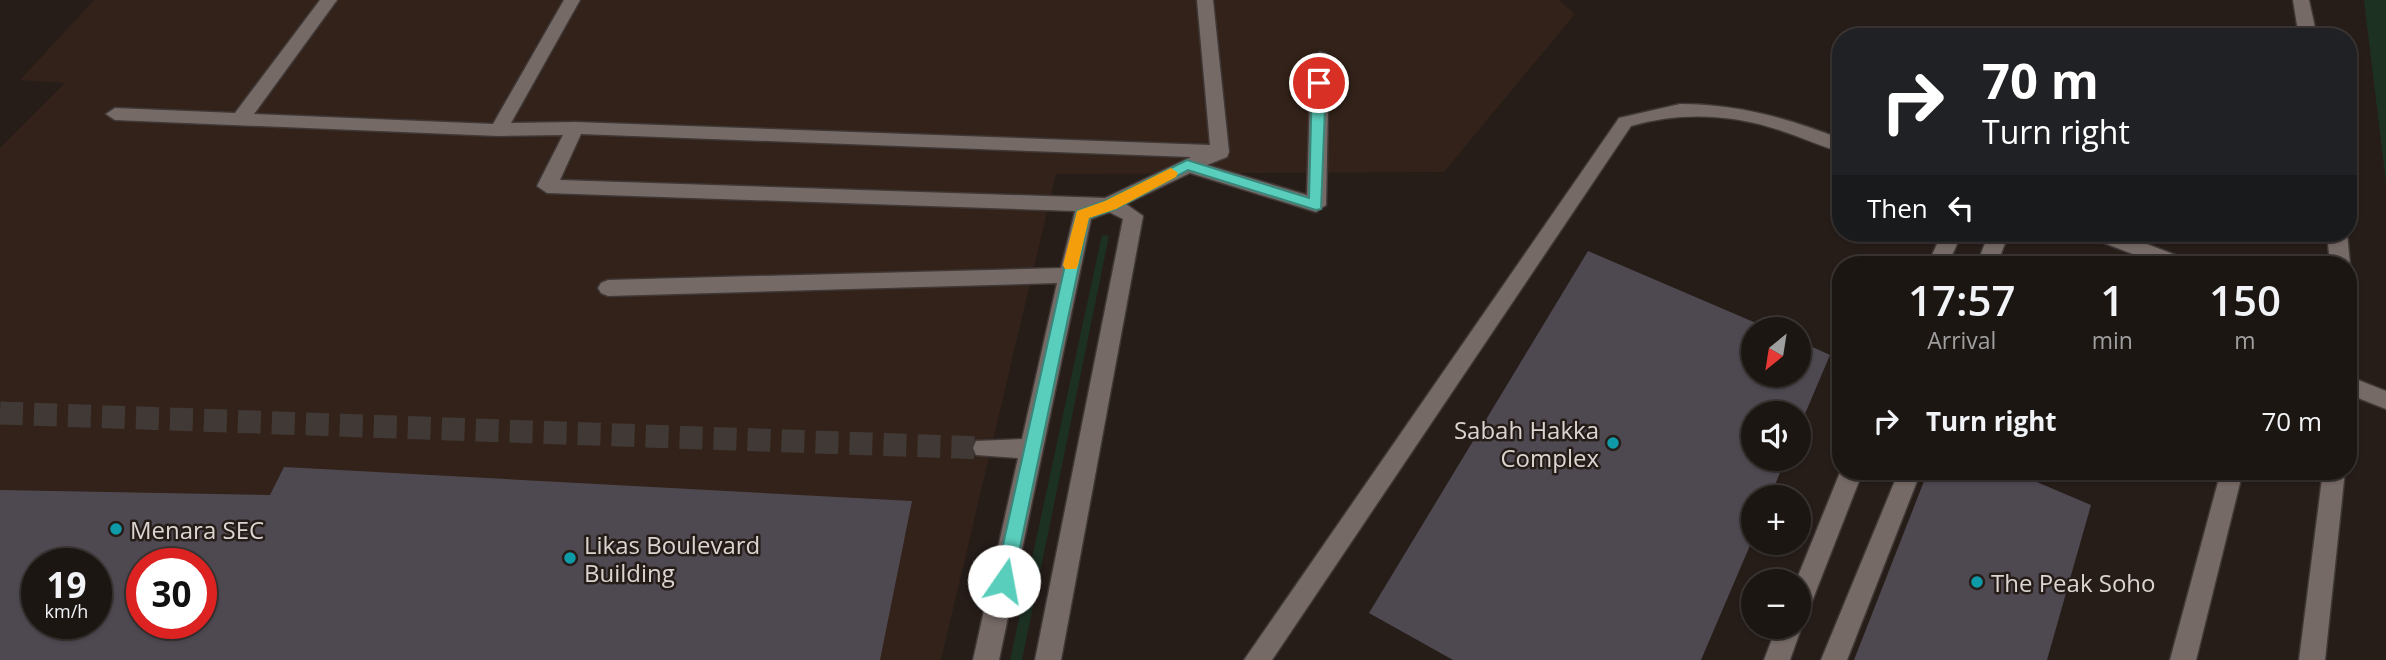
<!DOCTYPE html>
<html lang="en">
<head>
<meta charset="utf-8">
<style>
  :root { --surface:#1c1613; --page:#251f1c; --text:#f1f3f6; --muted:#a09fa0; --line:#3a3533 }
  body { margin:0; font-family:"Open Sans",sans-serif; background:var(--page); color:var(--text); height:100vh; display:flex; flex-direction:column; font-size:26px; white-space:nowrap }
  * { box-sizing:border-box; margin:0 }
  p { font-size:23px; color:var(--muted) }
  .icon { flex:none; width:38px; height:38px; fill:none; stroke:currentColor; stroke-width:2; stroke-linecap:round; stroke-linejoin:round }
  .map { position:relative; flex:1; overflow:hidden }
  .sheet { position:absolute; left:1832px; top:256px; width:525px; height:224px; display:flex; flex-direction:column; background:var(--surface); border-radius:28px; box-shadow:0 2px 5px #0004,0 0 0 2px var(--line) }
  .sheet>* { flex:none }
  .banner { position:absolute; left:1832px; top:28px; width:525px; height:214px; border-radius:28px; box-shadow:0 2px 5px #0004,0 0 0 2px var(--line); background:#202124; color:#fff; overflow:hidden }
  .needle { width:46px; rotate:210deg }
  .fabs { position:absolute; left:1741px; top:317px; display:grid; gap:14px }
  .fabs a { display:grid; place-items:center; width:70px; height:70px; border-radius:50%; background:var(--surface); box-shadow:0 2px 5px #0004,0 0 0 2px var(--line); font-size:35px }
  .speed { position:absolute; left:21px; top:548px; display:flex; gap:14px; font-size:35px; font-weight:700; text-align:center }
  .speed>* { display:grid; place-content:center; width:91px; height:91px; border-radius:50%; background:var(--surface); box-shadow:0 2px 5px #0004,0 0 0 2px var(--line); line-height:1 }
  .speed small { font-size:18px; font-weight:400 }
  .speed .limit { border:10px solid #d22; background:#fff; color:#111 }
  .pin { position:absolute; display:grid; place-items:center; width:60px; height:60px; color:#fff; margin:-30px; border:4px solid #fff; border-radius:50%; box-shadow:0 2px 7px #0007 }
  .me { position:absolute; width:77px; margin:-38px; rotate:12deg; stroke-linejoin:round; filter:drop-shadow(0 0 5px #0008) }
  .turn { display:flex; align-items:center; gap:24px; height:147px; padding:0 35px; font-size:32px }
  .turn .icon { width:91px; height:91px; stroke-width:2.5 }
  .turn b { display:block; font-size:49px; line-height:60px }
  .then { display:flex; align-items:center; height:66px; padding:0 35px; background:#0003; gap:14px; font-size:26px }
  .eta { display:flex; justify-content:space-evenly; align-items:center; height:119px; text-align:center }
  .eta b { font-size:42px; font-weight:600; line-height:49px }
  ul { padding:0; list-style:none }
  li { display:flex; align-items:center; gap:21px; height:91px; padding:0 35px }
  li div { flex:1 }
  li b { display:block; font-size:26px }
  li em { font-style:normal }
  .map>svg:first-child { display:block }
  .commercial { fill:#322219; fill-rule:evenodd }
  .green { fill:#1d3123 }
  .building { fill:#4e4951; fill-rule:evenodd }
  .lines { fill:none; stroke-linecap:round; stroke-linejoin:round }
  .minor-tunnel { stroke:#413935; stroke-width:23; stroke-dasharray:23 11; stroke-linecap:butt }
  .minor-casing { stroke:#3f3836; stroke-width:3 }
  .minor { fill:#766a66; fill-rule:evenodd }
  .route { fill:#5acebc; stroke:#3a867a; stroke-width:2 }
  .slow { fill:#f59e0b }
  .culture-dot { fill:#0f9aa8; stroke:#261d19; stroke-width:2.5 }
  .labels { text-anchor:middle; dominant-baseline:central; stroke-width:5; stroke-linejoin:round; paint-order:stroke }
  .poi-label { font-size:24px; fill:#dbd5d2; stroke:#261d19; text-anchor:start }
</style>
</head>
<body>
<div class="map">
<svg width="2386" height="660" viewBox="0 0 2386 660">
  <rect width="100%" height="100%" fill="#261d19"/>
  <path class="commercial" d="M94,0H1559L1575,14L1444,172L1056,174L941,660H0V148L65,83L20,80ZM37,564H96V623H37ZM142,564H201V623H142Z"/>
  <g class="green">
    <path d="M2364,0H2386V182Z"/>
    <path d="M1102,235L1109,236L1022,660H1010Z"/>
  </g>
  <g class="building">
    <path d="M1588,251L1770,329H1754V374H1799V341L1830,355L1799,428V413H1754V458H1786L1770,497H1754V536L1701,660H1453L1369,613Z"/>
    <path d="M284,467L912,501L880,660H0V490L270,495ZM37,564H96V623H37ZM142,564H201V623H142Z"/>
    <path d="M1928,471H2011L2091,505L2047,660H1854Z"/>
  </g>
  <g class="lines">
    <path class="minor-tunnel" d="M0,413L984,448"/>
    <defs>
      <g id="minor">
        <path d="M320,0H337L254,114L493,124L564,0H580L511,123L575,122L1210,145L1197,0H1213L1229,152L1227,157L1207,165L1307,195L1311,58L1320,52L1326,54L1329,58L1326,205L1316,212L1190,173L1126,204L1143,216L1061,660H1035L1123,219L1109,212L1091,219L999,660H973L1018,458L976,455L973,448L976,441L1022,439L1057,283L608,296L601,293L598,288L601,283L608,280L1061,268L1075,211L547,193L537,186L563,135L498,136L115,120L106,114L115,108L235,113ZM581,134L1191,157L1105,198L560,180Z"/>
        <path d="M2293,0H2309L2317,37H2299Z"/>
        <path d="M1680,104C1737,104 1788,118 1841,139V152C1822,147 1804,138 1785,132C1735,114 1683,111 1631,126L1272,660H1244L1619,118Z"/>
        <path d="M1942,233H1962L1948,264H1928Z"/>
        <path d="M1989,233H2009L1997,264H1977Z"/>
        <path d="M2088,233H2118L2186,259L2189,264H2159L2091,238Z"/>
        <path d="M2327,233H2347L2350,264L2348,267V264H2330Z"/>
        <path d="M2348,376L2386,391V409L2348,394Z"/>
        <path d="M1841,470L1863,471L1811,604L1808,612L1799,615V581H1796Z"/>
        <path d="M1899,471H1921L1847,660H1821Z"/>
        <path d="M2221,471H2243L2196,660H2170Z"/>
        <path d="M2323,471H2345L2325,660H2299Z"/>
        <path d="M1799,618L1802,626L1790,660H1764L1777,626H1799Z"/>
      </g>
    </defs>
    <use href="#minor" class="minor-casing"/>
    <use href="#minor" class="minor"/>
  </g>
  <path class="route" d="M1319,78L1326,83L1321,209L1316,210L1188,170L1116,209L1089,218L1013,581L1010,587L1004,589L997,587L995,581L1077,211L1105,201L1187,160L1309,198L1312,83Z"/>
  <path class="slow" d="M1171,168L1178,173L1176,177L1116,209L1089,218L1078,265L1076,269H1065L1063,265L1077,211L1105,201Z"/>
  <g class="culture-dot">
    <circle cx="1613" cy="443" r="7"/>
    <circle cx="116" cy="529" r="7"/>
    <circle cx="570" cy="558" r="7"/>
    <circle cx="1977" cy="582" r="7"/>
  </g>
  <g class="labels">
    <g class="poi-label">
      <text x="1599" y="429" text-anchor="end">Sabah Hakka<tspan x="1599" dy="28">Complex</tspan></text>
      <text x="130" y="529">Menara SEC</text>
      <text x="584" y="544">Likas Boulevard<tspan x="584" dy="28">Building</tspan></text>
      <text x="1991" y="582">The Peak Soho</text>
    </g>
  </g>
</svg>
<div class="fabs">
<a><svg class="needle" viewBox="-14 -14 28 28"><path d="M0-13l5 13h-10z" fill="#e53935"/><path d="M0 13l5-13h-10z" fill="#a09fa0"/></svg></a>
<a><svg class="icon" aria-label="sound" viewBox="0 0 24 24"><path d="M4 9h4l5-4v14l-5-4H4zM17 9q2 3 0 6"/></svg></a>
<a>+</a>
<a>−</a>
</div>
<div class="speed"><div>19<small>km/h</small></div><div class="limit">30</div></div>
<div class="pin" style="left:1319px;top:83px;background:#d93025"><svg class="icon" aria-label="arrive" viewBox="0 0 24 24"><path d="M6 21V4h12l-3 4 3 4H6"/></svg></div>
<svg class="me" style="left:1004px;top:581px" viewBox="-20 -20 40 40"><circle r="19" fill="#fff"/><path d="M0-13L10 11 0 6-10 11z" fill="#5acebc"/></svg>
<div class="banner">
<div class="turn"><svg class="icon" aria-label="right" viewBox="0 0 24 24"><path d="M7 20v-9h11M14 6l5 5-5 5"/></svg><div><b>70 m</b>Turn right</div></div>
<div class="then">Then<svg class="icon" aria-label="left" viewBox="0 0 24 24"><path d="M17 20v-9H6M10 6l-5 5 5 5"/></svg></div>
</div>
<section class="sheet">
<div class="eta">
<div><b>17:57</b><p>Arrival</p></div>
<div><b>1</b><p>min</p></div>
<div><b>150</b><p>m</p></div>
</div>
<ul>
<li><svg class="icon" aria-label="right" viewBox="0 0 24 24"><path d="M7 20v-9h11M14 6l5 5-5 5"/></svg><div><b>Turn right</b></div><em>70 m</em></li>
</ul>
</section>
</div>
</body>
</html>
